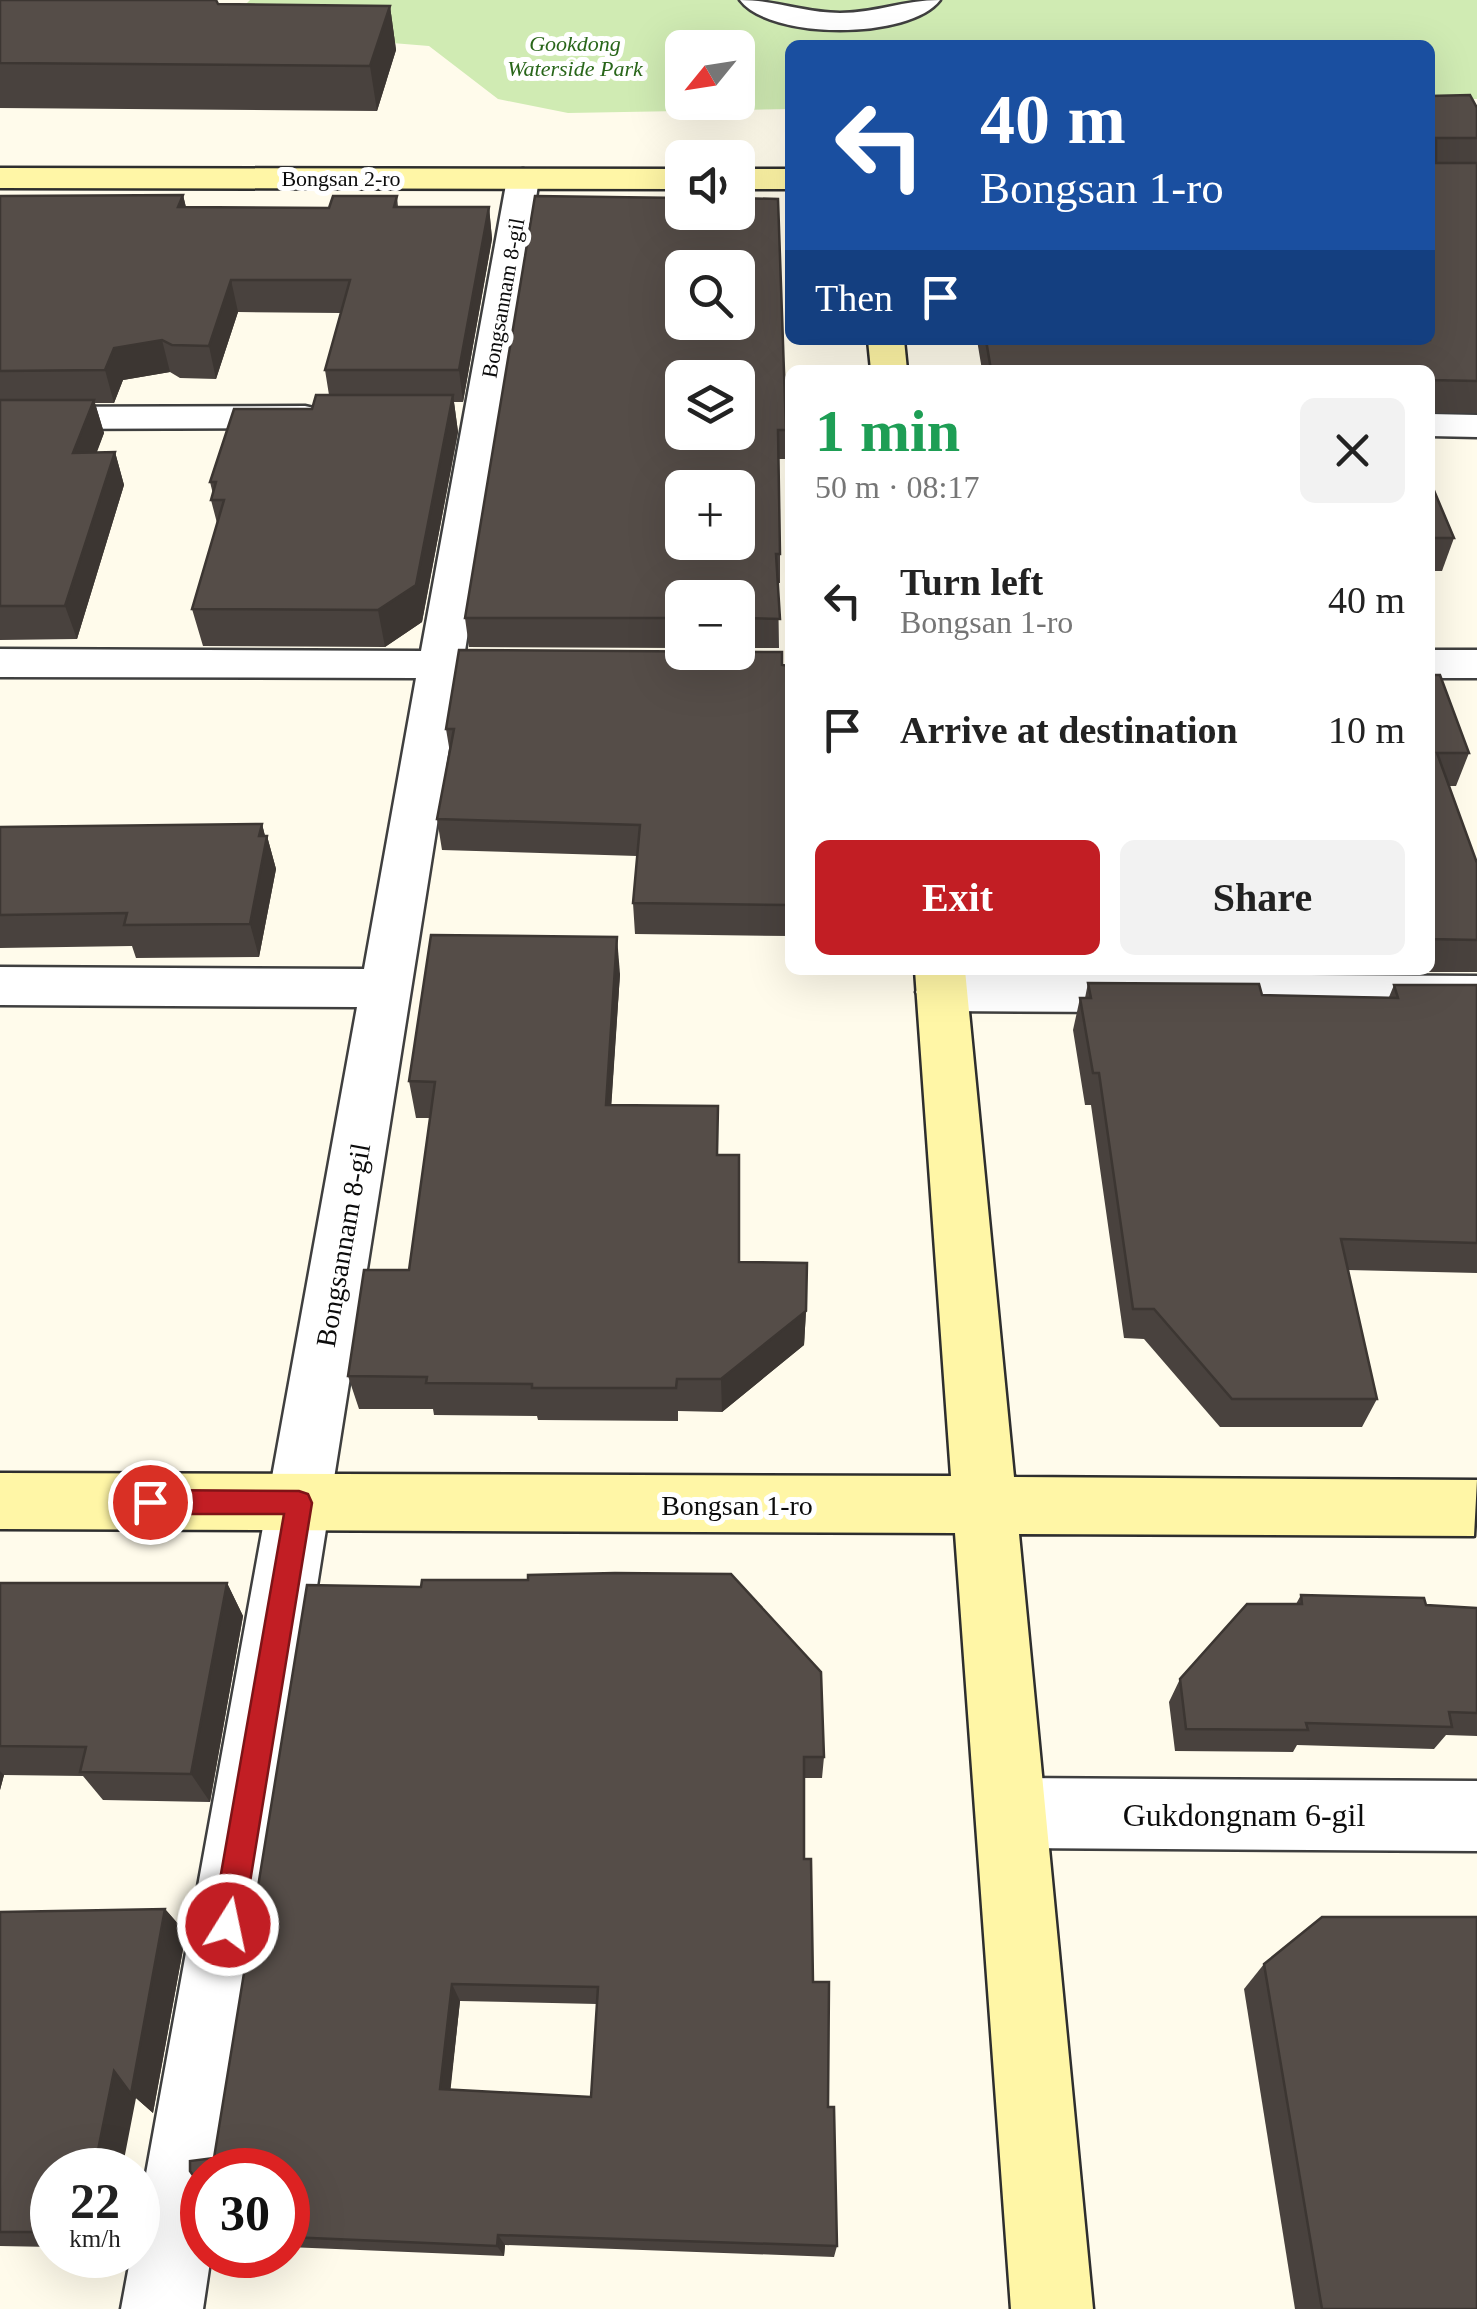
<!DOCTYPE html>
<html lang="en">
<head>
<meta charset="utf-8">
<style>
  :root { --surface:#fff; --page:#f2f2f2; --text:#222; --muted:#767676; --accent:#c21e24 }
  body { margin:0; font-family:Georgia,serif; background:var(--page); color:var(--text); height:100vh; display:flex; flex-direction:column; font-size:38px; white-space:nowrap }
  * { box-sizing:border-box; margin:0 }
  p { font-size:32px; color:var(--muted) }
  .icon { flex:none; width:55px; height:55px; fill:none; stroke:currentColor; stroke-width:2; stroke-linecap:round; stroke-linejoin:round }
  .map { position:relative; flex:1; overflow:hidden }
  .panel { position:absolute; left:785px; top:365px; width:650px; height:610px; display:flex; flex-direction:column; background:var(--surface); border-radius:15px; box-shadow:0 10px 40px #0002 }
  .panel>* { flex:none }
  .hud { position:absolute; left:785px; top:40px; width:650px; height:305px; border-radius:15px; box-shadow:0 10px 40px #0002; background:#1a4fa0; color:#fff; overflow:hidden }
  .needle { width:65px; rotate:240deg }
  .controls { position:absolute; left:665px; top:30px; display:grid; gap:20px }
  .controls a { display:grid; place-items:center; width:90px; height:90px; border-radius:15px; background:var(--surface); box-shadow:0 10px 40px #0002; font-size:50px }
  .speed { position:absolute; left:30px; top:2148px; display:flex; gap:20px; font-size:50px; font-weight:700; text-align:center }
  .speed>* { display:grid; place-content:center; width:130px; height:130px; border-radius:50%; background:var(--surface); box-shadow:0 10px 40px #0002; line-height:1 }
  .speed small { font-size:25px; font-weight:400 }
  .speed .limit { border:15px solid #d22; background:#fff; color:#111 }
  .pin { position:absolute; display:grid; place-items:center; width:85px; height:85px; color:#fff; margin:-42px; border:5px solid #fff; border-radius:50%; box-shadow:0 2px 10px #0007 }
  .me { position:absolute; width:110px; margin:-55px; rotate:10deg; stroke-linejoin:round; filter:drop-shadow(0 0 8px #0008) }
  .turn { display:flex; align-items:center; gap:35px; height:210px; padding:0 30px; font-size:45px }
  .turn .icon { width:130px; height:130px; stroke-width:2.5 }
  .turn b { display:block; font-size:70px; line-height:85px }
  .then { display:flex; align-items:center; height:95px; padding:0 30px; background:#0003; gap:20px; font-size:38px }
  .round { display:grid; place-items:center; flex:none; width:105px; height:105px; border-radius:15px; background:var(--page) }
  .headline { display:flex; align-items:center; justify-content:space-between; height:170px; padding:0 30px }
  h1 { font-size:60px; font-weight:800; line-height:75px; color:#1e9e55 }
  .button { display:flex; gap:20px; margin-top:auto; padding:20px 30px }
  .button a { flex:1; height:115px; border-radius:15px; background:var(--accent); color:#fff; font-size:40px; font-weight:800; line-height:115px; text-align:center }
  .button a+a { background:var(--page); color:var(--text) }
  ul { padding:0; list-style:none }
  li { display:flex; align-items:center; gap:30px; height:130px; padding:0 30px }
  li div { flex:1 }
  li b { display:block; font-size:38px }
  li em { font-style:normal }
  .map>svg:first-child { display:block }
  .green { fill:#d0ebb3; fill-rule:evenodd }
  .lines { fill:none; stroke-linecap:round; stroke-linejoin:round }
  .street-casing { stroke:#3f3f3f; stroke-width:5 }
  .secondary-casing { stroke:#2e2e2e; stroke-width:5 }
  .street { fill:#fff; fill-rule:evenodd }
  .secondary { fill:#fff6a6; fill-rule:evenodd }
  .wall { fill:#49423e; fill-rule:evenodd }
  .shaded-wall { fill:#3c3632 }
  .building { fill:#554d48; stroke:#3c3632; stroke-width:2.5; fill-rule:evenodd }
  .route { fill:#c21e24; stroke:#7e1417; stroke-width:2.5 }
  .labels { text-anchor:middle; dominant-baseline:central; stroke-width:10; stroke-linejoin:round; paint-order:stroke }
  .far-park-label { font-size:22px; font-style:italic; fill:#29661a; stroke:#fff }
  .far-street-label { font-size:22px; fill:#0c0c0c; stroke:#fff }
  .street-label { font-size:28px; fill:#0c0c0c; stroke:#fff }
  .near-street-label { font-size:32px; fill:#0c0c0c; stroke:#fff }
</style>
</head>
<body>
<div class="map">
<svg width="1477" height="2309" viewBox="0 0 1477 2309">
  <rect width="100%" height="100%" fill="#fffbeb"/>
  <path class="green" d="M250,0H1477V99L1430,100V45H790V109L568,113L498,99L429,46L221,29ZM682,48H738V102H682Z"/>
  <g class="lines">
    <defs>
      <g id="street">
        <path d="M740,0C775,0 805,13 840,13C876,13 904,0 940,0C910,40 770,40 740,0Z"/>
        <path d="M523,169L534,172L539,179L465,651L492,655L499,665L492,675L460,679L225,2170H202V2255H211L203,2309H121L131,2255H138V2218L357,1007L0,1005V967L364,969L416,678L0,677V649L421,651L507,179L512,172Z"/>
        <path d="M305,406L318,409L324,417L318,425L305,428L0,429V407Z"/>
        <path d="M1430,414L1477,415V437L1430,436Z"/>
        <rect x="1430" y="650" width="47" height="28"/>
        <path d="M942,973L1477,976V1014L942,1011L924,1005L916,992L924,979Z"/>
        <path d="M1011,1778L1477,1781V1851L1011,1848L986,1838L976,1813L986,1788Z"/>
      </g>
      <g id="secondary">
        <path d="M0,168L682,169V189L0,188Z"/>
        <rect x="738" y="169" width="52" height="20"/>
        <path d="M868,340H904L907,370H871Z"/>
        <path d="M915,970H965L1014,1477L1477,1480L1474,1536L1019,1534L1093,2309H1011L955,1533L0,1529V1473L951,1476Z"/>
      </g>
    </defs>
    <use href="#street" class="street-casing"/>
    <use href="#secondary" class="secondary-casing"/>
    <use href="#street" class="street"/>
    <use href="#secondary" class="secondary"/>
  </g>
  <g class="wall">
    <path d="M0,0L390,6L396,50L377,111L0,108Z"/>
    <path d="M1430,96L1477,108V413H1430V370H982L977,340H1430Z"/>
    <path d="M183,195L186,207L329,208L397,196L398,207H489L492,239L463,402H454L458,432L422,622L385,647L203,646L192,609L217,523L211,500L213,494L210,482L329,395L325,370L341,313L238,312L216,379L180,378L170,372L123,380L114,403H95L104,433L96,453L115,452L124,485L77,639L0,640V196Z"/>
    <path d="M535,196L786,430L785,459H779L780,554V583H778L779,648H738V598H682V648L469,647L465,618Z"/>
    <path d="M1430,481L1454,538L1442,571H1430Z"/>
    <path d="M782,665L790,666V936L635,934L633,903L637,856L442,850L437,819L450,753L446,729Z"/>
    <path d="M1430,675L1469,753L1456,786H1449L1477,863V972H1368L1367,970H1430Z"/>
    <path d="M262,824L265,836H267L276,869L259,957L136,958L132,946L0,948V827Z"/>
    <path d="M1074,970H1238V971Z"/>
    <path d="M620,974L611,1105L718,1155L739,1262L806,1311L804,1345L722,1412L678,1411V1421L538,1420L537,1416L434,1415L433,1409H359L348,1376L409,1270L430,1118H416L409,1081Z"/>
    <path d="M1088,983L1262,995L1389,997L1394,985H1477V1273L1348,1270L1377,1399L1362,1427H1220L1144,1339L1124,1338L1091,1105H1085L1073,1030L1080,998H1085Z"/>
    <path d="M0,1583H227L243,1616L210,1802L103,1800L83,1776L4,1775L0,1790Z"/>
    <path d="M307,1585L824,1757L822,1778H804V1859L813,1982L828,2107L837,2246L834,2257L505,2245L504,2256L288,2247V2170L214,2158ZM460,2001L597,2004L591,2097L450,2090Z"/>
    <path d="M1301,1595L1426,1605L1477,1608V1736L1446,1735L1434,1749L1297,1745L1293,1752L1175,1751L1169,1702L1180,1679L1296,1604Z"/>
    <path d="M165,1909L186,1933L153,2113L136,2098L52,2170V2247L0,2246V1912Z"/>
    <path d="M1264,1964L1477,2309H1295L1244,1989Z"/>
  </g>
  <g class="shaded-wall">
    <path d="M390,6L396,50L377,111L370,66Z"/>
    <path d="M183,195L190,226L178,207Z"/>
    <path d="M489,207L492,239L463,402L459,370Z"/>
    <path d="M231,280L238,312L216,379L209,346Z"/>
    <path d="M162,340L170,372L123,380L114,403L105,370L114,348Z"/>
    <path d="M453,395L458,432L422,622L385,647L378,610Z"/>
    <path d="M94,400L104,433L84,487L73,453Z"/>
    <path d="M115,452L124,485L77,639L65,606Z"/>
    <path d="M262,824L266,840L267,836L276,869L259,957L250,924L259,836Z"/>
    <path d="M617,937L620,974L609,1141L606,1105Z"/>
    <path d="M806,1311L804,1345L722,1412L721,1379Z"/>
    <path d="M227,1583L243,1616L210,1802L191,1774Z"/>
    <path d="M0,1771L4,1775L0,1790Z"/>
    <path d="M165,1909L186,1933L153,2113L136,2098L122,2170H94L114,2071Z"/>
    <path d="M452,1984L460,2001L449,2104L440,2089Z"/>
    <path d="M52,2212V2243L32,2232Z"/>
    <path d="M498,2235L505,2245L504,2256L497,2246Z"/>
  </g>
  <g class="building">
    <path d="M0,0H216L218,4L390,6L370,66L0,63Z"/>
    <path d="M1470,95L1477,108V138H1436V163H1477V381L1430,380V370H991L986,340H1430V96Z"/>
    <path d="M183,195L178,207L329,208L333,196H397L394,207H489L459,370H325L350,280H231L209,346L172,345L162,340L114,348L105,370L0,371V196Z"/>
    <path d="M535,196L682,198V212H738V198L778,199L786,430H778L780,554H776L780,619L738,618V598H682V618H465ZM682,268H738V322H682ZM682,378H738V432H682ZM682,488H738V542H682Z"/>
    <path d="M316,395H453L416,585L378,610L192,609L224,500H211L216,482H210L234,409H312Z"/>
    <path d="M0,400H94L73,453L115,452L65,606H0Z"/>
    <path d="M1430,481L1454,538H1430Z"/>
    <path d="M459,650L782,652V665L790,666V905L633,903L640,825L437,819L454,729H446Z"/>
    <path d="M1430,675H1440L1469,753H1437L1477,863V940L1430,939Z"/>
    <path d="M262,824L259,836H267L250,924L124,925L127,913L0,915V827Z"/>
    <path d="M431,935L617,937L606,1105L718,1106L717,1155H739V1262L807,1263L806,1311L721,1379H677L676,1388H532V1384L426,1383L427,1377L348,1376L364,1270H409L435,1082L409,1081Z"/>
    <path d="M1088,983L1259,984L1262,995L1398,998L1394,985H1477V1243L1341,1239L1377,1399H1232L1154,1309H1133L1099,1073H1093L1080,998H1091Z"/>
    <path d="M615,1573L731,1574L821,1672L824,1757H804V1859H811L813,1982H829L828,2107H834L837,2246L498,2235L497,2246L288,2237V2170H202V2188L190,2171V2161L214,2158L307,1585L421,1587L422,1580H528V1575ZM452,1984L598,1987L591,2097L440,2089Z"/>
    <path d="M0,1583H227L191,1774L80,1772L86,1747L0,1746Z"/>
    <path d="M1301,1595L1424,1598L1426,1605L1477,1608V1713L1449,1712L1452,1727L1306,1723L1308,1730L1186,1729L1180,1679L1247,1604H1302Z"/>
    <path d="M165,1909L131,2094L114,2071L94,2170H52V2212L32,2232H0V1912Z"/>
    <path d="M1322,1917H1477V2309H1322L1264,1964Z"/>
  </g>
  <path class="route" d="M150,1490L299,1491L308,1494L312,1503L243,1925L238,1936L228,1940L217,1936L212,1925L284,1514H150L141,1510L137,1502L141,1494Z"/>
  <g class="labels">
    <g class="far-park-label">
      <text x="575" y="43">Gookdong<tspan x="575" dy="25">Waterside Park</tspan></text>
    </g>
    <g class="far-street-label">
      <text x="341" y="178">Bongsan 2-ro</text>
      <text transform="translate(503 298) rotate(-80)">Bongsannam 8-gil</text>
    </g>
    <g class="street-label">
      <text transform="translate(343 1245) rotate(-80)">Bongsannam 8-gil</text>
      <text x="737" y="1505">Bongsan 1-ro</text>
    </g>
    <g class="near-street-label">
      <text x="1244" y="1815">Gukdongnam 6-gil</text>
    </g>
  </g>
</svg>
<div class="controls">
<a><svg class="needle" viewBox="-14 -14 28 28"><path d="M0-13l5 13h-10z" fill="#e53935"/><path d="M0 13l5-13h-10z" fill="#767676"/></svg></a>
<a><svg class="icon" aria-label="sound" viewBox="0 0 24 24"><path d="M4 9h4l5-4v14l-5-4H4zM17 9q2 3 0 6"/></svg></a>
<a><svg class="icon" aria-label="search" viewBox="0 0 24 24"><circle cx="10" cy="10" r="6"/><path d="M15 15l6 6"/></svg></a>
<a><svg class="icon" aria-label="layers" viewBox="0 0 24 24"><path d="M12 4l9 5-9 5-9-5zM3 14l9 5 9-5"/></svg></a>
<a>+</a>
<a>−</a>
</div>
<div class="speed"><div>22<small>km/h</small></div><div class="limit">30</div></div>
<div class="pin" style="left:150px;top:1502px;background:#d93025"><svg class="icon" aria-label="arrive" viewBox="0 0 24 24"><path d="M6 21V4h12l-3 4 3 4H6"/></svg></div>
<svg class="me" style="left:228px;top:1925px" viewBox="-20 -20 40 40"><circle r="17" fill="#c21e24" stroke="#fff" stroke-width="3"/><path d="M0-11L8 9 0 5-8 9z" fill="#fff"/></svg>
<div class="hud">
<div class="turn"><svg class="icon" aria-label="left" viewBox="0 0 24 24"><path d="M17 20v-9H6M10 6l-5 5 5 5"/></svg><div><b>40 m</b>Bongsan 1-ro</div></div>
<div class="then">Then<svg class="icon" aria-label="arrive" viewBox="0 0 24 24"><path d="M6 21V4h12l-3 4 3 4H6"/></svg></div>
</div>
<section class="panel">
<div class="headline"><div><h1>1 min</h1><p>50 m · 08:17</p></div><a class="round"><svg class="icon" aria-label="close" viewBox="0 0 24 24"><path d="M6 6l12 12M18 6L6 18"/></svg></a></div>
<ul>
<li><svg class="icon" aria-label="left" viewBox="0 0 24 24"><path d="M17 20v-9H6M10 6l-5 5 5 5"/></svg><div><b>Turn left</b><p>Bongsan 1-ro</p></div><em>40 m</em></li>
<li><svg class="icon" aria-label="arrive" viewBox="0 0 24 24"><path d="M6 21V4h12l-3 4 3 4H6"/></svg><div><b>Arrive at destination</b></div><em>10 m</em></li>
</ul>
<div class="button"><a>Exit</a><a>Share</a></div>
</section>
</div>
</body>
</html>
